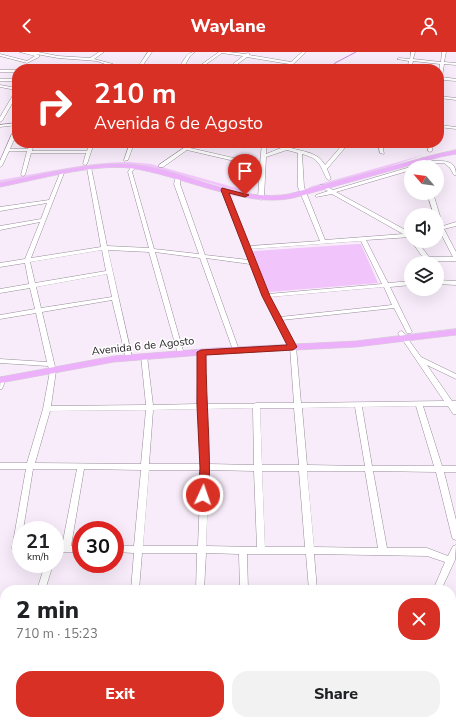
<!DOCTYPE html>
<html lang="en">
<head>
<meta charset="utf-8">
<style>
  :root { --surface:#fff; --page:#f2f2f2; --text:#202124; --muted:#757577; --accent:#d93025 }
  body { margin:0; font-family:"Nunito Sans",sans-serif; background:var(--page); color:var(--text); height:100vh; display:flex; flex-direction:column; font-size:15px; white-space:nowrap }
  * { box-sizing:border-box; margin:0 }
  p { font-size:13px; color:var(--muted) }
  .icon { flex:none; width:22px; height:22px; fill:none; stroke:currentColor; stroke-width:2; stroke-linecap:round; stroke-linejoin:round }
  .map { position:relative; flex:1; overflow:hidden }
  .drawer { position:absolute; left:0px; top:533px; width:456px; height:140px; display:flex; flex-direction:column; background:var(--surface); border-radius:16px 16px 0 0; box-shadow:0 4px 16px #0002 }
  .drawer>* { flex:none }
  .guide { position:absolute; left:12px; top:12px; width:432px; height:84px; border-radius:16px; box-shadow:0 4px 16px #0002; background:#d93025; color:#fff; overflow:hidden }
  .needle { width:26px; rotate:298deg }
  .tools { position:absolute; left:404px; top:108px; display:grid; gap:8px }
  .tools a { display:grid; place-items:center; width:40px; height:40px; border-radius:50%; background:var(--surface); box-shadow:0 4px 16px #0002; font-size:20px }
  .speed { position:absolute; left:12px; top:469px; display:flex; gap:8px; font-size:20px; font-weight:700; text-align:center }
  .speed>* { display:grid; place-content:center; width:52px; height:52px; border-radius:50%; background:var(--surface); box-shadow:0 4px 16px #0002; line-height:1 }
  .speed small { font-size:10px; font-weight:400 }
  .speed .limit { border:6px solid #d22; background:#fff; color:#111 }
  .pin { position:absolute; display:grid; place-items:center; width:34px; height:34px; color:#fff; margin:-41px -17px; border-radius:50% 50% 50% 0; rotate:-45deg; box-shadow:0 0 4px #0007 }
  .pin .icon { rotate:45deg }
  .me { position:absolute; width:44px; margin:-22px; rotate:3deg; stroke-linejoin:round; filter:drop-shadow(0 0 3px #0008) }
  .turn { display:flex; align-items:center; gap:14px; height:84px; padding:0 16px; font-size:18px }
  .turn .icon { width:52px; height:52px; stroke-width:2.5 }
  .turn b { display:block; font-size:28px; line-height:34px }
  .round { display:grid; place-items:center; flex:none; width:42px; height:42px; border-radius:16px; background:var(--page) }
  .summary { display:flex; align-items:center; justify-content:space-between; height:68px; padding:0 16px }
  h1 { font-size:24px; font-weight:800; line-height:30px }
  .primary-button { display:flex; gap:8px; margin-top:auto; padding:8px 16px }
  .primary-button a { flex:1; height:46px; border-radius:16px; background:var(--accent); color:#fff; font-size:16px; font-weight:800; line-height:46px; text-align:center }
  .primary-button a+a { background:var(--page); color:var(--text) }
  header { display:flex; justify-content:space-between; align-items:center; height:52px; padding:0 16px; background:var(--accent); color:#fff; font-size:18px; font-weight:800 }
  .map>svg:first-child { display:block }
  .green { fill:#f1c4fb }
  .lines { fill:none; stroke-linecap:round; stroke-linejoin:round }
  .stream { stroke:#c689d3; stroke-width:1 }
  .minor-casing { stroke:#978d99; stroke-width:1 }
  .highway-casing { stroke:#d2d1d2; stroke-width:1 }
  .minor { fill:#fff; fill-rule:evenodd }
  .highway { fill:#edb0fa; fill-rule:evenodd }
  .route { fill:#d93025; stroke:#8d1f18 }
  .labels { text-anchor:middle; dominant-baseline:central; stroke-width:3; stroke-linejoin:round; paint-order:stroke }
  .street-label { font-size:11px; fill:#1f1b20; stroke:#fff }
</style>
</head>
<body>
<header><svg class="icon" aria-label="back" viewBox="0 0 24 24"><path d="M15 5l-7 7 7 7"/></svg>Waylane<svg class="icon" aria-label="person" viewBox="0 0 24 24"><circle cx="12" cy="8" r="4"/><path d="M4 21q1-7 8-7t8 7"/></svg></header>
<div class="map">
<svg width="456" height="673" viewBox="0 0 456 673">
  <rect width="100%" height="100%" fill="#f8ecfa"/>
  <g class="green">
    <path d="M423,103L388,115L310,136L309,135Z"/>
    <path d="M129,110L151,112L251,140L244,141C203,130 161,114 118,112L0,131V128C42,121 86,110 129,110Z"/>
    <path d="M358,192H361L378,231L270,240L268,239L253,200L255,199Z"/>
  </g>
  <g class="lines">
    <path class="stream" d="M331,17L335,11L356,0"/>
    <defs>
      <g id="minor">
        <path d="M20,0H38L58,4L90,6L99,0H104L94,7L113,12L116,17H112L110,14L97,9L58,6L36,2L39,3V5L27,11L0,4V2L27,9L35,4Z"/>
        <path d="M148,0H152L143,13L180,14C184,8 187,0 195,0L190,4L184,15H198L219,0H229L245,2L248,1L250,2L249,3L291,10L302,0H306L288,17H284L289,12L247,5L231,17H227L243,4L222,1L202,15L218,16L220,17L140,15L126,17L139,13Z"/>
        <path d="M411,0H415L413,7L441,10L442,0H446L444,10L456,11V13L444,12L442,25L456,27V29L442,28L441,34L439,35L440,12L413,9L411,17H407L409,9L397,7L399,6L410,7Z"/>
        <path d="M374,14H376L377,17H373Z"/>
        <rect x="0" y="18" width="17" height="2"/>
        <rect x="0" y="27" width="17" height="2"/>
        <path d="M0,33L17,36V43L2,69L0,70V65L16,38L0,35Z"/>
        <path d="M439,44L456,46V48L439,46Z"/>
        <path d="M17,71V73L0,75V73Z"/>
        <path d="M439,73L456,75V77L439,75Z"/>
        <path d="M12,82L16,83L10,97H28L30,91H34L32,99H87L90,91H94L87,112L85,113L83,112L86,101H31L25,123L23,124L21,123L27,99H9L2,114L0,115V109Z"/>
        <path d="M130,91H134L128,108L124,109V108Z"/>
        <path d="M191,91H196L190,96L260,112L262,91H266V102C274,99 291,91 298,91L291,96C304,100 318,100 325,113L344,91H349L327,117L331,127L329,128L327,127C319,112 320,107 302,102L304,135L325,188L403,182L332,142L316,145V143L328,139L320,135V133H324L333,138L427,110L422,108V106H424C427,107 430,108 434,109C445,109 456,108 456,123H454L450,116L444,111H433L420,115H411V118L336,140L411,181V185L366,188L388,231L411,229V233L390,235L412,280L411,281H407L394,256L282,268L296,295L301,351L444,349L398,281L401,279L403,280L421,305L456,322V327L427,313L452,349H456V362H453L448,354H423L442,414H456V420H444L456,468V488L453,487L452,485L436,420L373,419L387,496H427L448,504L453,494L456,493L455,508L441,538H433L445,510L427,504L314,502L317,538H309L306,502H247L248,538H240L239,502L206,501L204,538H196L197,501H142L139,538H131L134,501L115,500V494H134L141,418L84,417L71,494H81V500H55V494H62L77,417H33L23,478H21V499L13,498L12,496L26,417H0V411H27L43,357L50,319L48,314L0,311V307L47,310L36,261L0,267V263L35,257L30,236L0,241V237L29,232L25,211L0,215V211L25,207L40,170L0,178V174L41,167L47,151L0,159V155L49,148L60,121L64,120V121L31,206L101,195L87,116L91,115L107,194L149,196L128,120L132,113H134L136,114L132,120L154,197L199,202L174,132L176,124L178,123L180,124V132L205,203L249,208L221,138L224,136L227,138L249,194L320,189L298,135V101L287,98L266,105L264,146L261,148L258,146L260,115L187,98L163,115H159V113ZM361,189L382,232L268,242L250,197ZM102,198L106,219L35,231L30,210ZM108,198L149,200L178,302L181,304L184,302L155,200L200,206L233,298L236,300L239,298L206,206L250,212L263,244L290,295L294,351H256L253,352H205L204,300L201,298L198,300L197,352L153,353L147,304L144,302L141,304L146,353L51,354L56,319L42,260L112,248L126,306L129,308L132,306ZM107,222L112,245L41,256L36,235ZM384,235L392,253L280,265L270,245ZM416,354L434,414H372L362,355ZM355,355L365,414L307,413L302,356ZM253,356L254,413L209,412L205,357ZM260,356H294L299,413H262ZM198,357L201,412H149L153,358ZM146,358L141,412L35,411L50,359ZM149,418H201L198,494H143ZM209,418L254,419L257,495L206,494ZM262,419H299L305,495H265ZM307,419H365L378,496L314,495Z"/>
        <path d="M378,91H382L384,102L380,101Z"/>
        <path d="M429,91H433L432,99L430,100L428,99Z"/>
        <path d="M427,141H433L443,174L456,170V174L444,177L456,200V209H431V211H427L411,189H417L429,205H453L439,178L437,179V175H438L437,163H434Z"/>
        <path d="M437,228L456,229V233L437,232Z"/>
        <path d="M1,325H3L6,327L2,337H0Z"/>
        <path d="M42,512H50L51,519L45,538H37L43,519Z"/>
        <path d="M456,587V598L453,599H451V590Z"/>
        <path d="M456,653V664L451,666V655Z"/>
        <path d="M397,668H443L442,672L438,673H402L398,672Z"/>
      </g>
      <g id="highway">
        <path d="M456,98V102L440,105L293,146C244,157 179,122 129,116C92,112 37,128 0,135V131C48,122 101,105 150,115C196,124 242,150 289,142L437,102Z"/>
        <path d="M456,277V283L356,295L215,302L114,310L0,331V325L114,304L215,296L356,289Z"/>
      </g>
    </defs>
    <use href="#minor" class="minor-casing"/>
    <use href="#highway" class="highway-casing"/>
    <use href="#minor" class="minor"/>
    <use href="#highway" class="highway"/>
  </g>
  <path class="route" d="M222,136L249,143L245,145L229,141L270,244L297,295L293,298L206,303C206,350 211,397 209,443L207,446H200L198,443L200,416L197,354V300L201,298L287,293L262,244L221,138Z"/>
  <g class="labels">
    <g class="street-label">
      <text transform="translate(143 294) rotate(-6)">Avenida 6 de Agosto</text>
    </g>
  </g>
</svg>
<div class="tools">
<a><svg class="needle" viewBox="-14 -14 28 28"><path d="M0-13l5 13h-10z" fill="#e53935"/><path d="M0 13l5-13h-10z" fill="#757577"/></svg></a>
<a><svg class="icon" aria-label="sound" viewBox="0 0 24 24"><path d="M4 9h4l5-4v14l-5-4H4zM17 9q2 3 0 6"/></svg></a>
<a><svg class="icon" aria-label="layers" viewBox="0 0 24 24"><path d="M12 4l9 5-9 5-9-5zM3 14l9 5 9-5"/></svg></a>
</div>
<div class="speed"><div>21<small>km/h</small></div><div class="limit">30</div></div>
<div class="pin" style="left:245px;top:143px;background:#d93025"><svg class="icon" aria-label="arrive" viewBox="0 0 24 24"><path d="M6 21V4h12l-3 4 3 4H6"/></svg></div>
<svg class="me" style="left:203px;top:443px" viewBox="-20 -20 40 40"><circle r="17" fill="#d93025" stroke="#fff" stroke-width="3"/><path d="M0-11L8 9 0 5-8 9z" fill="#fff"/></svg>
<div class="guide">
<div class="turn"><svg class="icon" aria-label="right" viewBox="0 0 24 24"><path d="M7 20v-9h11M14 6l5 5-5 5"/></svg><div><b>210 m</b>Avenida 6 de Agosto</div></div>
</div>
<section class="drawer">
<div class="summary"><div><h1>2 min</h1><p>710 m · 15:23</p></div><a class="round" style="background:#d93025;color:#fff"><svg class="icon" aria-label="close" viewBox="0 0 24 24"><path d="M6 6l12 12M18 6L6 18"/></svg></a></div>
<div class="primary-button"><a>Exit</a><a>Share</a></div>
</section>
</div>
</body>
</html>
